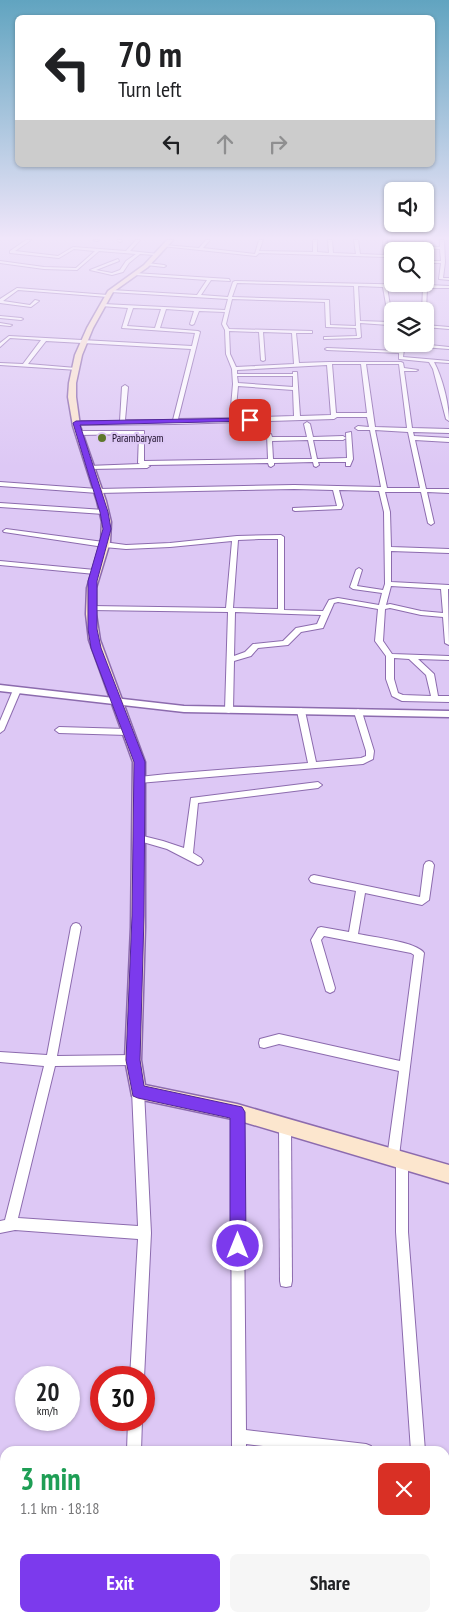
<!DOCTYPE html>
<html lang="en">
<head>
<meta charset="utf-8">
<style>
  :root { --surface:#fff; --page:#f6f6f6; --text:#202124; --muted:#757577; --accent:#7c3aed }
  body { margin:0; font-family:"PT Sans Narrow",sans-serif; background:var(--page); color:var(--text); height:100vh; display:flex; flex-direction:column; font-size:19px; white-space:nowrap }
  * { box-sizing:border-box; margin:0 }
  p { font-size:16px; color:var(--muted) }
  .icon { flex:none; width:28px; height:28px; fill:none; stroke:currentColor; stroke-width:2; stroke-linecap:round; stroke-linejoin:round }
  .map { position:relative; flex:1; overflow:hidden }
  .sheet { position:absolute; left:0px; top:1446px; width:450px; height:176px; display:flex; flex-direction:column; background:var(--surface); border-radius:15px 15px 0 0; box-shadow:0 1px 4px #0004 }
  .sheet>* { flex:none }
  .hud { position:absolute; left:15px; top:15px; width:420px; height:152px; border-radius:8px; box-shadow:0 1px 4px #0004; background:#fff; color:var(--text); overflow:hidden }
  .buttons { position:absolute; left:384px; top:182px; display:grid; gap:10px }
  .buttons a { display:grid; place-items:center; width:50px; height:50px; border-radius:8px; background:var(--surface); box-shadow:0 1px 4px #0004; font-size:25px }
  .speed { position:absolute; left:15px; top:1366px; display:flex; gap:10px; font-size:25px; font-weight:700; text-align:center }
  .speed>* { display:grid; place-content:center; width:65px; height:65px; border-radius:50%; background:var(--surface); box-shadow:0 1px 4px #0004; line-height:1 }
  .speed small { font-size:12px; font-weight:400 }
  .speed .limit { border:8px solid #d22; background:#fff; color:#111 }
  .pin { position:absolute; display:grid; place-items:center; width:42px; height:42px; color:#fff; margin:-21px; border-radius:10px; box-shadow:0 2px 8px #0006 }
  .me { position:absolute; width:55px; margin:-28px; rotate:0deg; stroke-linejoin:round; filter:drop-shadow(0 0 4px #0008) }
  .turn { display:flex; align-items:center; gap:18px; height:105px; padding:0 20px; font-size:22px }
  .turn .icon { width:65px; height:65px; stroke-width:2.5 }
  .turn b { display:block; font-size:35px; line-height:42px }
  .lanes { display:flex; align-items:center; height:48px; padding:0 20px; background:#0003; justify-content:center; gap:25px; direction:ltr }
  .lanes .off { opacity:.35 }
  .round { display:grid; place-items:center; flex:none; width:52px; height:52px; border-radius:8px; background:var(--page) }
  .headline { display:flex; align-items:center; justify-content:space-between; height:85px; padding:0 20px }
  h1 { font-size:30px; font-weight:700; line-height:38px; color:#1e9e55 }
  .action { display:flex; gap:10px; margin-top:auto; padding:10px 20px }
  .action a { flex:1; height:58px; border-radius:8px; background:var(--accent); color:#fff; font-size:20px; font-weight:700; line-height:58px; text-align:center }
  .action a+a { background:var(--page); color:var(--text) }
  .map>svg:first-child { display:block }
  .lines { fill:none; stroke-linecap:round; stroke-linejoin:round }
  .minor-casing { stroke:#8c6bae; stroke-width:2 }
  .tertiary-casing { stroke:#8c6bae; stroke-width:3 }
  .secondary-casing { stroke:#8c6bae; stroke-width:3 }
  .minor { fill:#fff; fill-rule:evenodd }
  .tertiary { fill:#fff; fill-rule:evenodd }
  .secondary { fill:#fce6ce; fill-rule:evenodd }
  .route { fill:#7c3aed; stroke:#51269a }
  .poi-dot { fill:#5e782b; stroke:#ddc8f5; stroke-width:2 }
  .labels { text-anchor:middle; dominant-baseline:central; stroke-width:4.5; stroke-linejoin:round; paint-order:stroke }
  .far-poi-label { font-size:11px; fill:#1a0d27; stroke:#ddc8f5; text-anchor:start }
</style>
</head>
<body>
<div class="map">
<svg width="449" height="1622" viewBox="0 0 449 1622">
  <rect width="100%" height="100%" fill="#ddc8f5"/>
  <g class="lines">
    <defs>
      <g id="minor">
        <path d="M26,240H31L15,251L58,256L73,247L126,251L136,240H140L130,251L158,254L156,255L140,254L129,263L123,272L112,275L90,270L118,259L119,261L96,270L112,273L120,270L126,261L136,254L99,251L77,270L44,269L0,263V261L44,267L76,268L95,251L74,249L59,258L10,253V251Z"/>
        <path d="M93,240H99L97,241Z"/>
        <path d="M117,240H121L122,241L120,242Z"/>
        <path d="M206,240H210L203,248L255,254L259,240H263L259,251L313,252V240H317V252L329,253L328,240H332L333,253L356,254L354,240H358L360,254L384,255L383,240H387V245L440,247V240H444L445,262L443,278H449V280L439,279L441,263H425V261H441L440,249L387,247L388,256L386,257L259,253L256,256L162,246L164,245L199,248Z"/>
        <path d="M390,260H392L390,264L392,268V271L386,264Z"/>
        <path d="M147,263L164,265L166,266L164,267L146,265Z"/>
        <path d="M134,273L229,279L230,281L211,280L201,295L228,297L233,282L235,281L423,285L425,283L427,285L449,286V288H427L426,311L425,312L422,311L423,288L387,287L392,318V330L390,329L389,325L360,323L361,337L359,338L324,339V337H326L357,336L356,328L326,327L325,302L232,299L226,324L229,329L312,331V333H296L299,363L329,362H401L403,363L404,368L418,370L416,371H404L412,428L449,429V433L413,432L414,436L449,438V442L415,440L426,489H449V493L427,492L434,523L431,525L428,523L421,492H385L390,512L391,547L449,549V553L391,551V582L449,585V589H448L449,645L445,643L443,617L421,615L390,608L385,609L383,641L392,654L449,656V660L418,659L434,674L438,696H449V702L402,701L392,696L386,679V656L375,641L378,609L338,602L334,603L323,628L301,632L288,645L258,648L251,656L234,661L233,710L229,713L226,712L225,710L228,612L91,610L88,608L91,606L226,608L232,541L170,547L126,549L104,547L4,532L3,531L6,529L126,545L170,543L237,536L281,535L284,537V610L323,611L329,600L338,598L379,605L382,593L353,589L350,587L356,570L359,568L362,570L357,586L383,590L385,584L384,512L379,491L339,490L343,505L341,509L295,511L293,510V508L337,506L333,490L294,489L98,493L0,486V482L98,489L294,485L381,487L370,430H358L355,428L358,426L369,427L367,417H337L334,419L175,424L76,425L73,423L76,421H120L122,387L125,385L128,387L125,420H173L191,349L46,341L28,364L76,368H78V370L0,365V363L23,364L41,340L10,338L0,347V343L9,336L192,346L195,333L122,328L128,308L101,306L103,304L225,310L228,299L110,292L111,290L197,295L207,280L135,275ZM237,283L354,286L356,326L330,325L329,300L232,297ZM358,286L383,287L389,322L360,321ZM133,308L161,309L155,328L127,326ZM166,309L194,311L190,324L192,325L194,324L199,311L225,312L222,324L225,330L226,354L232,369L233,384L230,418L178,419L200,332L198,331L160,328ZM229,331L259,332L261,360L263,361L265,360L263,332L292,333L294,364L236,367L230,354ZM332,364H361L367,413H336ZM366,364H399L407,428L375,427ZM327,365L331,415L300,416L297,372H293V374H237V370ZM237,376H293V387L238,383ZM238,386L293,390L294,416L235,418ZM375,430L408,432L420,488H387ZM259,539H278V609L233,608L238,540ZM391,586L441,589L443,613L421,611L390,604L386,605ZM235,612L321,615L317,624L296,628L283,641L253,644L245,652L234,656ZM394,658L409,659L426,675L431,696L403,695L398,693L394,679Z"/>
        <path d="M17,288L108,295L110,296L108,297L18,290L3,301L30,305L35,300L39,301L31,307L0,303V299Z"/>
        <path d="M0,316L21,318L23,319L21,320L0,318Z"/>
        <path d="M0,323L12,325L10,326L0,325Z"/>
        <path d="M425,325L449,327V329L425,327Z"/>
        <path d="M420,344L449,347V349L422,347L404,349L403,357L449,361V363L434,362C442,377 449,403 449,421L446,419L433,369L429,362L399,359V353L327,350L325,349L327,348L399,351L400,347Z"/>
        <path d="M307,422L310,424L313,437L343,436L346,438L343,440H313L317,459L347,458L346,433L351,432L353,459L350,466H346V462H318L319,465L316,467L314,466L313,462L274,463V465L271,467L269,466L268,463L148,465L150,466L147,468L90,469L87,467L88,466L140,464L138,463L139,434L79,435L76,433L79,431H144V461L268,459L267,434H271L272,437H307L304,424ZM308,440L312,459H273L272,441Z"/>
        <path d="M0,503L104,510L107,512L104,514L0,507Z"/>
        <path d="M0,561L95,570L98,572L95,574L0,565Z"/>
        <path d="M17,687L21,690L4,730L0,733V721L13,690Z"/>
        <path d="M301,708L305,711L316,762L361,758L366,756V751L354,712L358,709L362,712L374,751L373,759L363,764L139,783L135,780L139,777L167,774L308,763L297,711Z"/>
        <path d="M59,727L127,729L131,732L127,735L59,733L55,730Z"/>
        <path d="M318,782L322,785L318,788L198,803L193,853L201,858L203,861L201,864L198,865L167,849L136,840L135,838L136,836L139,835L163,841L184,848L191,798Z"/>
        <path d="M429,861L432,862L434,865L429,900L422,905L365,893L358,934C373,937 417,942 424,953L399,1156L402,1155L406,1157L408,1161V1232L425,1451H411L396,1232V1163L393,1164L389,1162L387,1158L399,1071L279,1044L264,1048L260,1047L259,1043L260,1039L279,1034L400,1061L414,955L411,953L324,936L321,940L335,988L334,991L330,993L326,991L311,940L318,928L321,927L349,932L356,891L314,883L311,882L309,879L311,876L314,875L420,897L424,865L426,862Z"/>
        <path d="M76,923L79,924L81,927L57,1056L133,1055L137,1056L138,1060L137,1064L133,1065L55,1066L18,1218L138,1226L132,1091L134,1087L138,1086L142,1087L144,1091L151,1233L144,1378H130L138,1239L15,1230L0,1233V1221L5,1220L44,1066L0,1062V1052L47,1055L71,927L73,924Z"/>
        <path d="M237,1106L241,1108L243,1112L246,1430L366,1444L371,1446L373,1451H308L246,1444V1451H232L231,1112L233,1108Z"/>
        <path d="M285,1120L289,1122L291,1126L292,1281L291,1286L286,1287L281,1286L280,1281L279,1126L281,1122Z"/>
        <path d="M128,1420H142L141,1451H127Z"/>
        <path d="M445,1553L449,1554V1570L445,1569Z"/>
        <path d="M116,1618H132L131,1622H115Z"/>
        <rect x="247" y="1618" width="16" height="4"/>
      </g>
      <path id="tertiary" d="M0,685L184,706L449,711V717L184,712L0,691Z"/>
      <path id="secondary" d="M167,240H173L148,267L113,292L93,328L82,355L76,383V397L80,426L106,501L111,522L110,542L96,588V614L100,640L145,762V927L141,1060L145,1085L237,1104L449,1165V1183L237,1120L138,1099L132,1096L125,1060L131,927L133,762L89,640L86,614L87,588L101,542L102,522L97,501L73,426L68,397L69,383L75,355L87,328L108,291L144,265Z"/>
    </defs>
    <use href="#minor" class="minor-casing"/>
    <use href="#tertiary" class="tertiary-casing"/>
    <use href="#secondary" class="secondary-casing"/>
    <use href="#minor" class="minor"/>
    <use href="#tertiary" class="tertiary"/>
    <use href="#secondary" class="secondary"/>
  </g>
  <linearGradient id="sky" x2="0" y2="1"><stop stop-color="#61a4c0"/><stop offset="0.51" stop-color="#f0e6fa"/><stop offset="1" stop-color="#f0e6fa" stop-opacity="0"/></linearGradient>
  <rect width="449" height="467" fill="url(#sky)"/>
  <path class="route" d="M250,418L253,420L252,421L80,425L108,512L111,529L97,581V629L101,648L145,762L144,916L140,1060L144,1086L242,1107L245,1112L246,1246L244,1251L238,1254L232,1251L230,1246V1118L138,1098L133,1096L126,1060L132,916L134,762L91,648L88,629V581L103,529L100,512L73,423L76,421Z"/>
  <circle class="poi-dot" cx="102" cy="438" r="5"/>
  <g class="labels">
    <g class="far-poi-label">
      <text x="112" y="438">Parambaryam</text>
    </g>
  </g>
</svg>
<div class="buttons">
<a><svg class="icon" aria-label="sound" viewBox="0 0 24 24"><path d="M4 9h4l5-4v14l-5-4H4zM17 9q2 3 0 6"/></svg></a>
<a><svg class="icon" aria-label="search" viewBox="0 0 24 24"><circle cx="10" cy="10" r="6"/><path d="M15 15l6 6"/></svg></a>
<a><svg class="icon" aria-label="layers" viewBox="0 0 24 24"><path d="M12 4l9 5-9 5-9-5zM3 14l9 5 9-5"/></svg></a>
</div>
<div class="speed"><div>20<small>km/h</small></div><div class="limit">30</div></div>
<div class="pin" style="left:250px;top:420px;background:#d93025"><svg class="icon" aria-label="arrive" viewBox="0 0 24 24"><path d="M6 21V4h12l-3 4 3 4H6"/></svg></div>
<svg class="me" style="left:238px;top:1246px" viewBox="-20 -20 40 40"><circle r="17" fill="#7c3aed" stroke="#fff" stroke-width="3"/><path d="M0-11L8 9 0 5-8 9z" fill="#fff"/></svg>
<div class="hud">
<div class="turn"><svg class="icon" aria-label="left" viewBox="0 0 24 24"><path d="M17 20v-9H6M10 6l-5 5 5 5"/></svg><div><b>70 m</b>Turn left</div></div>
<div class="lanes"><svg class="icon" aria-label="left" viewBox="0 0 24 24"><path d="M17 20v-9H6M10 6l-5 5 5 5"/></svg><svg class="icon off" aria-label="ahead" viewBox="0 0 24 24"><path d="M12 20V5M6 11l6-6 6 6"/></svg><svg class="icon off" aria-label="right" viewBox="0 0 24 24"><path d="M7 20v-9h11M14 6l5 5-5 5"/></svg></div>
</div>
<section class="sheet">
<div class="headline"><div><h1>3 min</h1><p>1.1 km · 18:18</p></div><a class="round" style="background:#d93025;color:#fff"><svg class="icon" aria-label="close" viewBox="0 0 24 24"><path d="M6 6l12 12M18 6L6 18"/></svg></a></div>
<div class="action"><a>Exit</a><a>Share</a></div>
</section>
</div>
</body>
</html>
